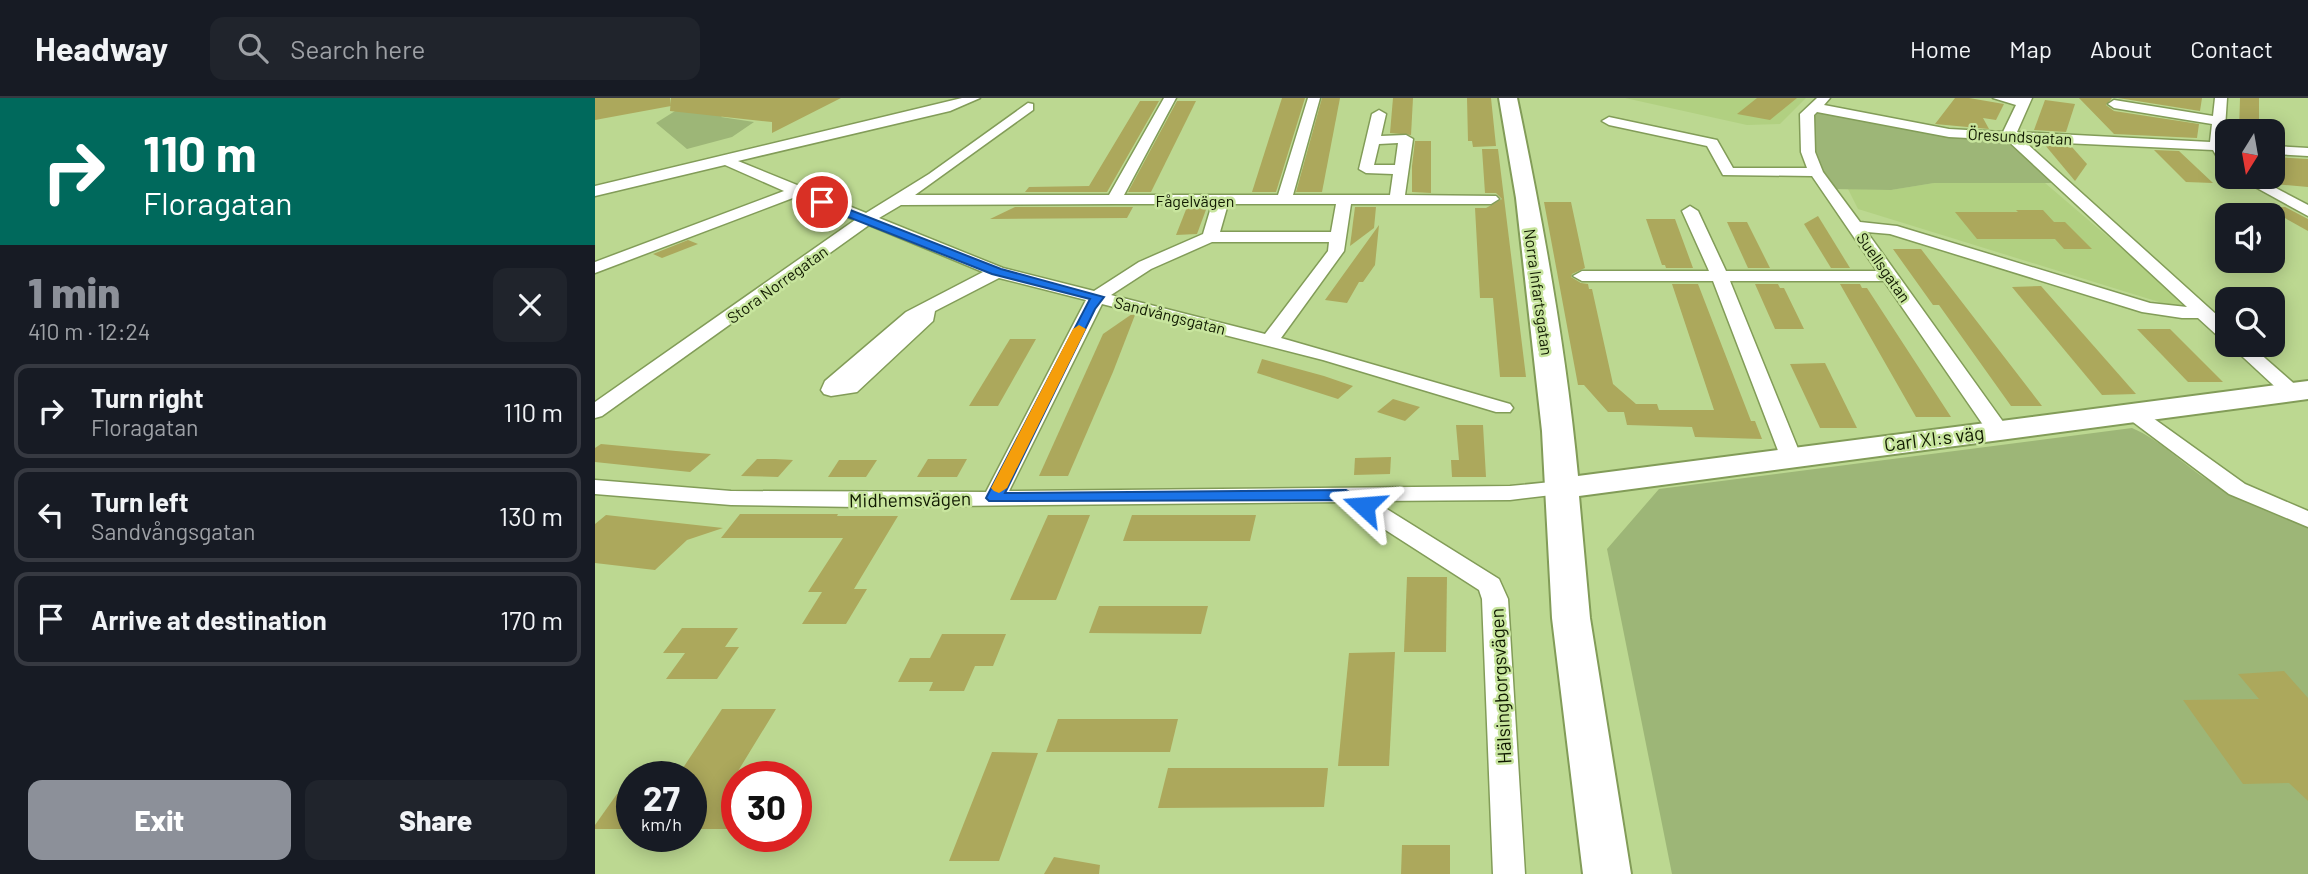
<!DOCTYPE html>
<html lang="en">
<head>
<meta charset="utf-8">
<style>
  :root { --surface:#171b24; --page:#20242c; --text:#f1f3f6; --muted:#9ea1a6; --line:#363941; --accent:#8c9099 }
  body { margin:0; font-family:Barlow,sans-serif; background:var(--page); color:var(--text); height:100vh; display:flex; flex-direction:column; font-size:26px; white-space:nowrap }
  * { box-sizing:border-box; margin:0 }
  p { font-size:23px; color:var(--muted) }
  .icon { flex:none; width:38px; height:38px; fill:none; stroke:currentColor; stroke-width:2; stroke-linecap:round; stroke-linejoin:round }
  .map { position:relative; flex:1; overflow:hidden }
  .panel { display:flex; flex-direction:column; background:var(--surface); width:595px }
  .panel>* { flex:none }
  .guide { background:#00695c; color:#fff; overflow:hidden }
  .needle { width:46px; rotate:191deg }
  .fabs { position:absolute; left:1620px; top:21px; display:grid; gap:14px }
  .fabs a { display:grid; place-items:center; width:70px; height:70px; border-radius:14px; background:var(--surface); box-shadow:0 4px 18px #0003; font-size:35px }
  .speed { position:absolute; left:21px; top:663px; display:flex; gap:14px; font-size:35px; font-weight:700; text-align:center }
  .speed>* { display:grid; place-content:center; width:91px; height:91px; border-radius:50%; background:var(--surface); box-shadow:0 4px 18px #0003; line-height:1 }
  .speed small { font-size:18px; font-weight:400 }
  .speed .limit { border:10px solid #d22; background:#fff; color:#111 }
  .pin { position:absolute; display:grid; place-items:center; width:60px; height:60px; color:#fff; margin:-30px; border:4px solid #fff; border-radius:50%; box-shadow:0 2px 7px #0007 }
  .me { position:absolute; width:77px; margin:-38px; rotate:289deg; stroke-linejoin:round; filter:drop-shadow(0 0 5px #0008) }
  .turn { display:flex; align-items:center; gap:24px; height:147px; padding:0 28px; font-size:32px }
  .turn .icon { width:91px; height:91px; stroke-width:2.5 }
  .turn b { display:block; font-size:49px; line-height:60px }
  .round { display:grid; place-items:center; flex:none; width:74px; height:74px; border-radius:14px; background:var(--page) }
  .summary { display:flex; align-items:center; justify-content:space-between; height:119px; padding:0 28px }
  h1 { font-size:42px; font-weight:800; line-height:52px; color:var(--accent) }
  .button { display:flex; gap:14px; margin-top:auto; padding:14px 28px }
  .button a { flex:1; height:80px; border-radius:14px; background:var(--accent); color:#fff; font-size:28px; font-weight:800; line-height:80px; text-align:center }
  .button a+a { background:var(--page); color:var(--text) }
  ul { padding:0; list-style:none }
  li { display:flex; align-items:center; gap:21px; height:94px; margin:0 14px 10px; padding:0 14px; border:4px solid var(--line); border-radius:14px }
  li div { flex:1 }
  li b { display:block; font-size:26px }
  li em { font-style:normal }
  header { display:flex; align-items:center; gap:42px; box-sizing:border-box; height:98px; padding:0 35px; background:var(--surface); border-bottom:2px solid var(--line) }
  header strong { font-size:33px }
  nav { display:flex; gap:38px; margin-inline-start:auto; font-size:24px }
  .search { width:490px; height:63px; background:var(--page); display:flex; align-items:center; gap:18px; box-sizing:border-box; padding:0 24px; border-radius:14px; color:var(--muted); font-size:26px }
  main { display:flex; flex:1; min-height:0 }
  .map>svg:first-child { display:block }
  .built { fill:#b1d081 }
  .green { fill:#9db677 }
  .building { fill:#aca85c }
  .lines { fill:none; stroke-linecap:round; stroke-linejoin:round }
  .street-casing { stroke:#829c58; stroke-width:3 }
  .secondary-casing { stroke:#829c58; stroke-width:4 }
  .street { fill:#fff; fill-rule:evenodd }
  .secondary { fill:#fff; fill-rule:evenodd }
  .route { fill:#1a73e8; stroke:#114b97; stroke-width:2 }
  .slow { fill:#f59e0b }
  .labels { text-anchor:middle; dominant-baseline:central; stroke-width:5; stroke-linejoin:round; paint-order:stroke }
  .far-street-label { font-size:16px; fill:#101900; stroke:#c8e59e }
  .street-label { font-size:19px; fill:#101900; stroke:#c8e59e }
</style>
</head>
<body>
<header>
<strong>Headway</strong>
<div class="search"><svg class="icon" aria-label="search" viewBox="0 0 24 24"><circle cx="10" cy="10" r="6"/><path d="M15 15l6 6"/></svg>Search here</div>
<nav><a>Home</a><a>Map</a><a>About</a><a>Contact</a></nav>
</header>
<main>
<section class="panel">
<div class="guide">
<div class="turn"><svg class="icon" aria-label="right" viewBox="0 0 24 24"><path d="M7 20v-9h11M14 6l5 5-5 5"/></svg><div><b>110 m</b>Floragatan</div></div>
</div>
<div class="summary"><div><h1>1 min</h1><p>410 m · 12:24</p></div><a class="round"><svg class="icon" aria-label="close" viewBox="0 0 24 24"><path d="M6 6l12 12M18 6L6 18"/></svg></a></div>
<ul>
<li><svg class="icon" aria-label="right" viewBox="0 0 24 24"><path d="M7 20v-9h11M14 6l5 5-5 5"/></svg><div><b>Turn right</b><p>Floragatan</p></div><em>110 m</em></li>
<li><svg class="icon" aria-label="left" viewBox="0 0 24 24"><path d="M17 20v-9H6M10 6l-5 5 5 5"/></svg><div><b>Turn left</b><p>Sandvångsgatan</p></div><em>130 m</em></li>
<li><svg class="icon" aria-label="arrive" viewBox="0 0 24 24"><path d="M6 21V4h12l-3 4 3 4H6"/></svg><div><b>Arrive at destination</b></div><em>170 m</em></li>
</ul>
<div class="button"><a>Exit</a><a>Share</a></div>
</section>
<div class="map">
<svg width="1713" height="776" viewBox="0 0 1713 776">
  <rect width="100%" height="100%" fill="#bcd891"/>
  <g class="built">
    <path d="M1030,0H1211L1185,26L1152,27Z"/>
    <path d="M1339,85H1450L1594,208L1581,212L1564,204L1263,111L1253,91L1296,92Z"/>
  </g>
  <g class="green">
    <path d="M108,0L128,17L126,19L159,24L137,39L92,51L61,25L96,3Z"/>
    <path d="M1219,9L1321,30L1416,38L1469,85H1339L1296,92L1234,91L1216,64Z"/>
    <path d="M1537,330C1566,342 1587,366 1613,382C1645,402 1679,415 1713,428V776H1077L1012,451L1064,391Z"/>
  </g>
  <g class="building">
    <path d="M0,0H75L76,8L0,22Z"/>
    <path d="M76,0H246L177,35V24L75,13Z"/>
    <path d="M687,0H710L681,94H657Z"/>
    <path d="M727,0H745L727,94H701Z"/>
    <path d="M798,0H818L816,37L795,35Z"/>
    <path d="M872,0H896L901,48L878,49L877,43H873Z"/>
    <path d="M1162,0H1202L1175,22L1142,16Z"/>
    <path d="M1360,0H1374L1409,6L1401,22L1388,20L1394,31L1340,26Z"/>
    <path d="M1484,0H1517L1511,7L1519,13L1604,26L1602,40L1519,36Z"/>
    <path d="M1523,0H1607L1605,13Z"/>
    <path d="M1645,0H1664V33H1644Z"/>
    <path d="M1450,2L1480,6L1471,34L1439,32Z"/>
    <path d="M545,3H564L512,94H430L434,89L494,88Z"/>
    <path d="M582,3H601L556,94H533Z"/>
    <path d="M820,43H836V95L817,94V68Z"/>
    <path d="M1450,47L1476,48L1492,66L1480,83Z"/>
    <path d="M887,51H903L931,279H905L898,200H885L880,110H891L907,101L901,95H890Z"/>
    <path d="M1559,52L1584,53L1618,85L1591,84Z"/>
    <path d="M1678,59L1713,61V89L1678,86Z"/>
    <path d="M949,104H976L990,170L977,176L976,179L986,185L993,186L994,191H997L1018,286L1041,306H1062L1064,312H1119L1077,186H1103L1156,323H1160L1167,341L1100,339L1097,329L1032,327L1029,314H1013L989,287H983Z"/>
    <path d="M420,109H538L532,120L395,121Z"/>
    <path d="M592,109H612L602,136L581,137Z"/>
    <path d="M760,109H781L779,130L755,148Z"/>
    <path d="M1690,109L1713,121V133L1672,110Z"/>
    <path d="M1421,112H1448L1459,124H1470L1497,151H1469L1460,141H1382L1360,114H1423Z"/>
    <path d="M1223,118L1255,170H1236L1209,126Z"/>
    <path d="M1051,121H1080L1098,170H1071L1070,167H1067Z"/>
    <path d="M1132,124H1152L1175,170H1153Z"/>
    <path d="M784,127L780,167L768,184H764L752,205L730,202Z"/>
    <path d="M93,142L103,146L67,160L58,156Z"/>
    <path d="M1298,151H1326L1447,308H1416L1344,207H1338Z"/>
    <path d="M1160,186H1183L1185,190H1189L1209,231H1180Z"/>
    <path d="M1245,186H1265L1267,190H1272L1356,319H1321Z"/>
    <path d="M1446,188L1541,296L1507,297L1417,189Z"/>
    <path d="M537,216L540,217L518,274L473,378H444L508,236Z"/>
    <path d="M1542,231H1575L1628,284H1593Z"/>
    <path d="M415,241H441L403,308H374Z"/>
    <path d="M667,261L729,278L758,288L743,301L662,275Z"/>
    <path d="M1230,265L1262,330H1225L1195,266Z"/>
    <path d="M798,301L825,309L810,323L782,314Z"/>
    <path d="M861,327H888L891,379H857L856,362H864Z"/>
    <path d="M6,346L81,353L116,356L95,374L0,364V350Z"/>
    <path d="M796,359L795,376L759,377L760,360Z"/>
    <path d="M162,361H180L198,362L183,379L146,378Z"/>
    <path d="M333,361H372L362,379H322Z"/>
    <path d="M244,362H282L271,379H233Z"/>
    <path d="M145,416H243L242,418H303L259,491H272L251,526H207L227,494H213L248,440H126Z"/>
    <path d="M11,417L128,430L92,442L60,472L0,465V426Z"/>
    <path d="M453,417H495L461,502H415Z"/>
    <path d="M537,417H661L655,443H528Z"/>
    <path d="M812,479H852L851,554H809Z"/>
    <path d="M504,508H613L606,536L494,535Z"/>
    <path d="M87,530H143L130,549H144L122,581H71L90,555H68Z"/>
    <path d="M347,536H411L398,568H380L369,593H334L338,584H303L315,560H335Z"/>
    <path d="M800,554L794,668H743L754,555Z"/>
    <path d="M1689,573L1713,600V703L1694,685L1648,686L1588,602L1664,601L1643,576Z"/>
    <path d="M127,611H181L129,696H142V731H96V679H82Z"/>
    <path d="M463,621H583L575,654H451Z"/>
    <path d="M397,654L443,655L404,763H354Z"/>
    <path d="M573,670H733L729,709L563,710Z"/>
    <path d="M22,696H37V731H0V727Z"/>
    <path d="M807,747H855V776H806Z"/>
    <path d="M459,759L505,767L504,776H449Z"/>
  </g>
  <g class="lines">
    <defs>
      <g id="street">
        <path d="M367,0H385L355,13L143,63L271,115L334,76L433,5L438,6V12L320,97H514L569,0H581L529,97H683L713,0H725L698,97H795L798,76L771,75L764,71L777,16L784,12L791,16L786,38L811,37L818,41L810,97L901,98L904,101L896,106H756L749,153L686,240L915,306L918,310L915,314H901L728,262L507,206L414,393L915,388L966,383L974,385L977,390L974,395L915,402L779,403L904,481L913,501L930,776H898L887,501L884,492L747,404L263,409L136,407L0,396V382L136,393L391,394L491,202L404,180L340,213L338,223L262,294L236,298L229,296L226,292L230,283L311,214L388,174L274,127L7,318L0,320V304L260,122L203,98L0,175V164L189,93L130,67L0,98V88ZM803,45L800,67H779L784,46ZM520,106H617L608,136L544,164L499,193L408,170L284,120L306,107ZM633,106H741L736,134H625ZM617,144H734L733,153L670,236L516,197L556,171Z"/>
        <path d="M1222,0H1235L1229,7L1354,31L1408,34L1421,7L1398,0H1437L1422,34L1615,44L1617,26L1519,10L1513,6L1519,2L1618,18L1620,0H1632L1629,45H1633V70L1628,69L1618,52L1429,43L1633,227V243L1626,241L1603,220H1587L1547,214L1295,136L1272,134L1414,332L1411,337H1395L1289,183H1135L1206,358L1203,363H1187L1118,183H987L978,178L987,173H1114L1087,113L1095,108L1103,113L1131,173H1282L1217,78L1128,77L1112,48L1014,27L1007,23L1014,19L1122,42L1138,70H1212L1206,54L1205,16ZM1222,14L1354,39L1412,42L1592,209L1555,205L1302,128L1265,124L1228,74L1220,54L1219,17Z"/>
        <path d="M1678,48L1713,50V58L1678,56Z"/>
        <path d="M1642,79H1660L1713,107V118Z"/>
        <path d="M1635,247H1655L1704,290L1707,294L1704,298H1690Z"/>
        <path d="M1537,308L1544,310L1650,386L1713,413V429L1634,396L1530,318L1527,314L1530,310Z"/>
      </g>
      <path id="secondary" d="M904,0H922C948,124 971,251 983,378L1713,283V301L984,398L995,520L1036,776H988L957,520L947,333L921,100Z"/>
    </defs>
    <use href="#street" class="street-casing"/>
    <use href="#secondary" class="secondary-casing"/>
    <use href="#street" class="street"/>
    <use href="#secondary" class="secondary"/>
  </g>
  <path class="route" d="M227,101L406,171L509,199L500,211L410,395L751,392L778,408L769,413L748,402L394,403L391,400L495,201L397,176L223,107L221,104Z"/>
  <path class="slow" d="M484,227L491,231L412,390L404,395L399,393L396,390L478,231Z"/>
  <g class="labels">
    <g class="far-street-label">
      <text transform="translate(1425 38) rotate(3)">Öresundsgatan</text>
      <text x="600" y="102">Fågelvägen</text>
      <text transform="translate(1289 169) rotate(55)">Suellsgatan</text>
      <text transform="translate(182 186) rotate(-36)">Stora Norregatan</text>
      <text transform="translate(944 194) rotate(82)">Norra Infartsgatan</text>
      <text transform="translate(575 217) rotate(14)">Sandvångsgatan</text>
    </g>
    <g class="street-label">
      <text transform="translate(1339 340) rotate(-7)">Carl XI:s väg</text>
      <text transform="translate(315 401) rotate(-1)">Midhemsvägen</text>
      <text transform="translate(905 588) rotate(-93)">Hälsingborgsvägen</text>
    </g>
  </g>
</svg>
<div class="fabs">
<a><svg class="needle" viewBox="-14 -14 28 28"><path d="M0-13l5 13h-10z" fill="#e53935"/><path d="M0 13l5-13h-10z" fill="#9ea1a6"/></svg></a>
<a><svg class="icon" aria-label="sound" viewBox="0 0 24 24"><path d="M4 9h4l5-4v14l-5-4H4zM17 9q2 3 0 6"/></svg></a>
<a><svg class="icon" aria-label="search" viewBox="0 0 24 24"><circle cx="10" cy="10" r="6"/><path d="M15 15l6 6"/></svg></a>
</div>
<div class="speed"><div>27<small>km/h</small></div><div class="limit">30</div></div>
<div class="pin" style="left:227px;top:104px;background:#d93025"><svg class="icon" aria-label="arrive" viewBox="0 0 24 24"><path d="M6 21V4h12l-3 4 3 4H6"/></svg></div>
<svg class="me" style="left:769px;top:408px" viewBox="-20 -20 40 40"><path d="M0-17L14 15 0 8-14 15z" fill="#1a73e8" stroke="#fff" stroke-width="4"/></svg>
</div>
</main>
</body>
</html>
